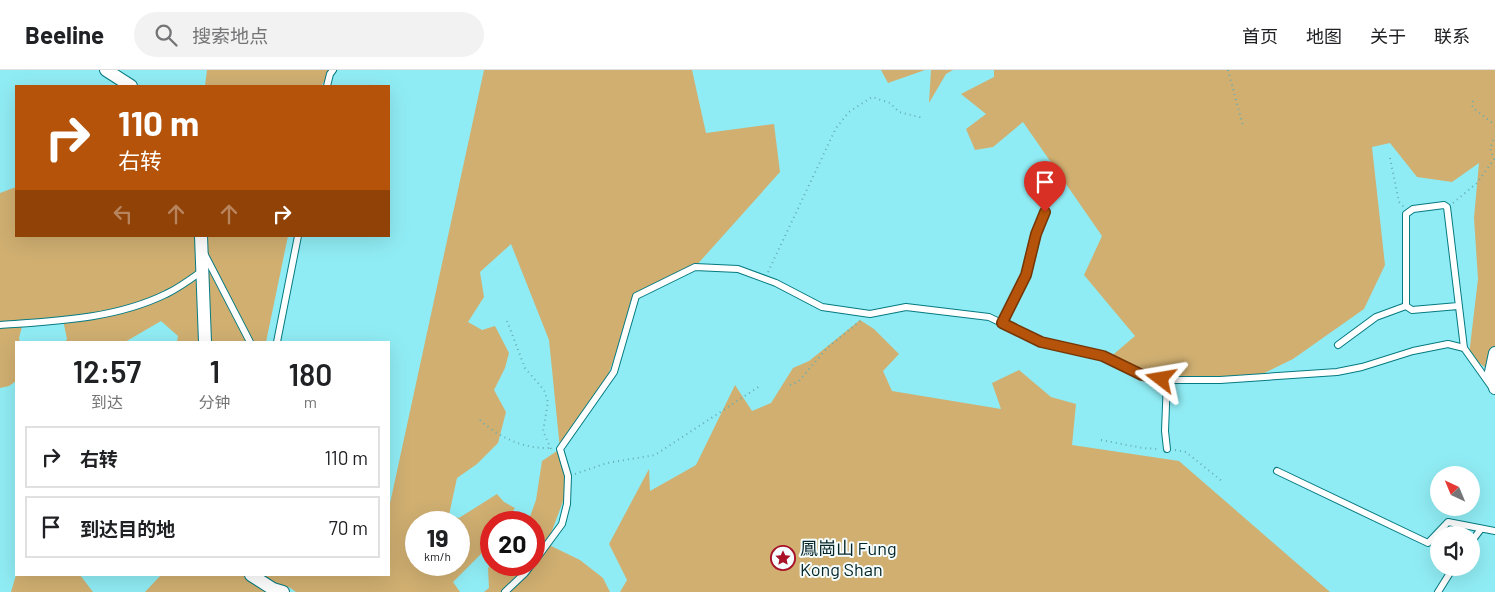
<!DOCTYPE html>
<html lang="zh">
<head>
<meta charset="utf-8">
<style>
  :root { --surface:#fff; --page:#f2f2f2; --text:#202124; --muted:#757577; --line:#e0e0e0 }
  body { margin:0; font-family:Barlow,"Noto Sans SC",sans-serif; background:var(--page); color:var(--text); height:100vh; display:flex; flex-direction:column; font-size:19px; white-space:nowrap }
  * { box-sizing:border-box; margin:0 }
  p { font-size:16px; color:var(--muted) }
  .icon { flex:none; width:28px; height:28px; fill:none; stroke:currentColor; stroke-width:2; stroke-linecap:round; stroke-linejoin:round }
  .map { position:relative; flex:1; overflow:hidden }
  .sheet { position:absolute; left:15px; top:271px; width:375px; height:235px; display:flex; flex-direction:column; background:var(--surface); border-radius:0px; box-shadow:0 5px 20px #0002 }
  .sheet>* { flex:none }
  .top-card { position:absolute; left:15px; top:15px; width:375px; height:152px; border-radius:0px; box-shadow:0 5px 20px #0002; background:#b45309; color:#fff; overflow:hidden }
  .needle { width:32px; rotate:316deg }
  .controls { position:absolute; left:1430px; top:396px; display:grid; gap:10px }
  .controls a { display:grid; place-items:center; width:50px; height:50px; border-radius:50%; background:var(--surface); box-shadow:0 5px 20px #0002; font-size:25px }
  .speed { position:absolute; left:405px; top:441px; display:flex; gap:10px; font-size:25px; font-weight:700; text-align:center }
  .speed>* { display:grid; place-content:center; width:65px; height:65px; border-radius:50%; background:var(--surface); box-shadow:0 5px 20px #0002; line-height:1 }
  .speed small { font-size:12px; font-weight:400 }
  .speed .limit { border:8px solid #d22; background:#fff; color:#111 }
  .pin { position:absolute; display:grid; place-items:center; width:42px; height:42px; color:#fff; margin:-51px -21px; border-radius:50% 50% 50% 0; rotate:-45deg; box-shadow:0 0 5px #0007 }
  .pin .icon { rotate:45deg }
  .me { position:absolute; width:55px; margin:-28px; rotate:284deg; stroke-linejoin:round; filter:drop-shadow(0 0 4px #0008) }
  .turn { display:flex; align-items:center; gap:18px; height:105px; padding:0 20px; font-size:22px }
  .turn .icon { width:65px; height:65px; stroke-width:2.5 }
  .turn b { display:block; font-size:35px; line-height:42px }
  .lanes { display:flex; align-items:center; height:48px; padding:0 20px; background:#0003; justify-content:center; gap:25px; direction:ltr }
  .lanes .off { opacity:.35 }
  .eta { display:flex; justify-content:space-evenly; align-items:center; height:85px; text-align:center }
  .eta b { font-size:30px; font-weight:600; line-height:35px }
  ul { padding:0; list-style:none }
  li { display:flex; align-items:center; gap:15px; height:62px; margin:0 10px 8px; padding:0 10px; border:2px solid var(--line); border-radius:0px }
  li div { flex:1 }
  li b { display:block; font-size:19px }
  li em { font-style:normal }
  header { display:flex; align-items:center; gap:30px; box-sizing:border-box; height:70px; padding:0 25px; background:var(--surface); border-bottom:1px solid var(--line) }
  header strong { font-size:24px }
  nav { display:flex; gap:28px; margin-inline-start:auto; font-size:18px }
  .search { width:350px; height:45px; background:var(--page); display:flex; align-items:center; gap:12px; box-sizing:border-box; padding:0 18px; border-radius:28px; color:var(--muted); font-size:19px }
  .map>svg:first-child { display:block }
  .green { fill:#d0af71; fill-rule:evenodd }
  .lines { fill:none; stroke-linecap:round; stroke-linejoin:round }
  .lane-casing { stroke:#057a81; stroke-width:8 }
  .street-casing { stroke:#057a81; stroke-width:14 }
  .path { stroke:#64adb3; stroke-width:2; stroke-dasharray:1 4; stroke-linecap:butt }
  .lane { stroke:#fff; stroke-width:6 }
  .street { stroke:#fff; stroke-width:12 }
  .route-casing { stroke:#753606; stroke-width:12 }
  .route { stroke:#b45309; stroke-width:9 }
  .labels { text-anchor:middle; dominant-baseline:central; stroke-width:4; stroke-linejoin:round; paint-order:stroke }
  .poi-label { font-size:18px; fill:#052426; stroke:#f5fdfe; text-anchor:start }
</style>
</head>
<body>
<header>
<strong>Beeline</strong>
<div class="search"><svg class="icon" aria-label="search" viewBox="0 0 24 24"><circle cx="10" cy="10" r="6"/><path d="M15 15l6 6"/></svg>搜索地点</div>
<nav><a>首页</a><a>地图</a><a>关于</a><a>联系</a></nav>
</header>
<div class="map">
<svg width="1495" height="522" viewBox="0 0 1495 522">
  <rect width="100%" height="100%" fill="#90ecf4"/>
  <g class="green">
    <path d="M207,0H332L321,16H205Z"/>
    <path d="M484,0H692L706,63L774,54L780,102L695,197L636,226L605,314L560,379L568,418L547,474L580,490L603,508L610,522H484L489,518L488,498L491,495H534V452H528L536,430L542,391L560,379L549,270L511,174L480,202L484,227L468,252L482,260L495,256L509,283L505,298L494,320L506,342L498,373L477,394L457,408L449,445L459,448L497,424L504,432L515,438L506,452H491V474L453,512L460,522H296L289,517L287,522H145L161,505H389V438ZM416,452H459V495H416Z"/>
    <path d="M881,0H925L888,13Z"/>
    <path d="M931,0H953L946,4L929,33Z"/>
    <path d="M994,0H1495V289L1491,302L1469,285L1478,209L1474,148L1479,93L1452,112L1417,107L1390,73L1372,77L1385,195L1364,239L1293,289L1254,308L1161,309L1108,289L1135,266L1084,205L1102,166L1023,52L993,77L975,80L966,59L986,44L961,24L994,7Z"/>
    <path d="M16,117V166H288L266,272H177L178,266L161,251L125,272H65L67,269L63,250L23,253L19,268L20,272H16V311L9,316L0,318V123Z"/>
    <path d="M860,250L874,259L899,284L883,301L892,321L1001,339L992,313L1019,300L1051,327L1076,334L1072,375L1179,391L1330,522H620L627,510L609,474L649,399L650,421L696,395L735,315L752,341L771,333L793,298L809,291Z"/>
    <path d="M16,505H80L93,522H11Z"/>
  </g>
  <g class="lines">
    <defs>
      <g id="lane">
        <path d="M327,16L330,4L333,0"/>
        <path d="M205,185L250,272"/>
        <path d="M1458,236L1412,240L1406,236V144L1413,139L1444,135L1447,137L1464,278"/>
        <path d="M1002,253L1026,205L1036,164L1045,142"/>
        <path d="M0,255C56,251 115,249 166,224C179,218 191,209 202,201"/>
        <path d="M277,272L298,166"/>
        <path d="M1338,275L1376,247L1406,236"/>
        <path d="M1167,310L1165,361L1167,379"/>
        <path d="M1277,401L1428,473L1448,452L1495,461"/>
        <path d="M1471,472L1481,459"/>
        <path d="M534,492L562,454L567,434L568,406L560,379L614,302L636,226L695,197L738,199L776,213L822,237L870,244L906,237L989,247L1041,272L1103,286L1142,305L1167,310H1220L1337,302L1362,297L1413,281L1448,274L1464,278L1491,316"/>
        <path d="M505,522L525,503L531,495"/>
        <path d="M1438,522L1453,498"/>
      </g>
      <g id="street">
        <path d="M106,0L131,16"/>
        <path d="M201,166L205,272"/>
        <path d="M1495,283L1491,302L1495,318"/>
        <path d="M251,505L273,519L283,522"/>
      </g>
    </defs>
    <use href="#lane" class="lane-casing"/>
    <use href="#street" class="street-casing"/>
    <g class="path">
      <path d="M1228,0L1243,56"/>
      <path d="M1473,31L1472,35L1473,38L1495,55"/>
      <path d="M1390,88L1399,132L1404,137"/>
      <path d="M1453,133L1477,113L1494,89L1490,78L1495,66"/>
      <path d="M768,202L836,58L849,42L872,27L890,33L899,42L923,48"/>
      <path d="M507,251L525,298L544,320L548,332L543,361L551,379"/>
      <path d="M790,315L799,311L827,278L860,251"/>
      <path d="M480,350C498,367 524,379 549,378"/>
      <path d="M1101,370L1143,378L1158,379"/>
      <path d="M1175,380L1186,382L1223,412"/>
      <path d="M575,404L607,393L655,385L760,316"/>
    </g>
    <use href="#lane" class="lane"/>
    <use href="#street" class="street"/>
  </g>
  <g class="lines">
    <defs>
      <path id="route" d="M1045,142L1036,164L1026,205L1002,253L1041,272L1103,286L1142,305L1161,309"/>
    </defs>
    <use href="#route" class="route-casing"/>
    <use href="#route" class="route"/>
  </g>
  <defs>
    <symbol id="sight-ring" viewBox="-11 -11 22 22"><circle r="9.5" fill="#f5fdfe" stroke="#a81128" stroke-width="1.5"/><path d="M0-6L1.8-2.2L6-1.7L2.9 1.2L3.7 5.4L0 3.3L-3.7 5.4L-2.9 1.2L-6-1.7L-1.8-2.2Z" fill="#a81128"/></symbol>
  </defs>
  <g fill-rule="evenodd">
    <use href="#sight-ring" x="769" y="474" width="28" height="28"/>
  </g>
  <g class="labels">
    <g class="poi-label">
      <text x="800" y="478">鳳崗山 Fung<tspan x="800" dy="21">Kong Shan</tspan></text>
    </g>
  </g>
</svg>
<div class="controls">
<a><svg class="needle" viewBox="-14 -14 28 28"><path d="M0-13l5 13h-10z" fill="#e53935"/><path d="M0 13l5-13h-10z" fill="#757577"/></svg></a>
<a><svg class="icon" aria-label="sound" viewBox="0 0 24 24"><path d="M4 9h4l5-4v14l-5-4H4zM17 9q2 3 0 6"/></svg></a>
</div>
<div class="speed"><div>19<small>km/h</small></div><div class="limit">20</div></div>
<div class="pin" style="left:1045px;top:142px;background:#d93025"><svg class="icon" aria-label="arrive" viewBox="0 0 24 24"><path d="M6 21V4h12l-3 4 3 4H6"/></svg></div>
<svg class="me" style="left:1161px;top:309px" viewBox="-20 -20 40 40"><path d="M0-17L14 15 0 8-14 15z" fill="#b45309" stroke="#fff" stroke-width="4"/></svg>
<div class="top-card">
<div class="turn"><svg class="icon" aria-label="right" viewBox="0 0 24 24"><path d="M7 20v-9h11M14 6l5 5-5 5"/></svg><div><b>110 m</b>右转</div></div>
<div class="lanes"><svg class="icon off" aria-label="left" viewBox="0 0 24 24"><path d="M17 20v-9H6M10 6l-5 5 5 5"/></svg><svg class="icon off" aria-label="ahead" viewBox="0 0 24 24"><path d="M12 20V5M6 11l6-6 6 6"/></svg><svg class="icon off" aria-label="ahead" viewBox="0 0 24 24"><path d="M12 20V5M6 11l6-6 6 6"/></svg><svg class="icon" aria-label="right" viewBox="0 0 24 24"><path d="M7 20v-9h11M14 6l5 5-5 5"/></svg></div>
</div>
<section class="sheet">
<div class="eta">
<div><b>12:57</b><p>到达</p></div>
<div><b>1</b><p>分钟</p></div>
<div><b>180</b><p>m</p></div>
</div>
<ul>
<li><svg class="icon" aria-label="right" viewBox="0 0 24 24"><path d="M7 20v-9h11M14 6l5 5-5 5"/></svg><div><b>右转</b></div><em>110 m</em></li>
<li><svg class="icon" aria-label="arrive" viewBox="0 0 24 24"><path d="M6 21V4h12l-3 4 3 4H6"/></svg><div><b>到达目的地</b></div><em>70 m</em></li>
</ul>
</section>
</div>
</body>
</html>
